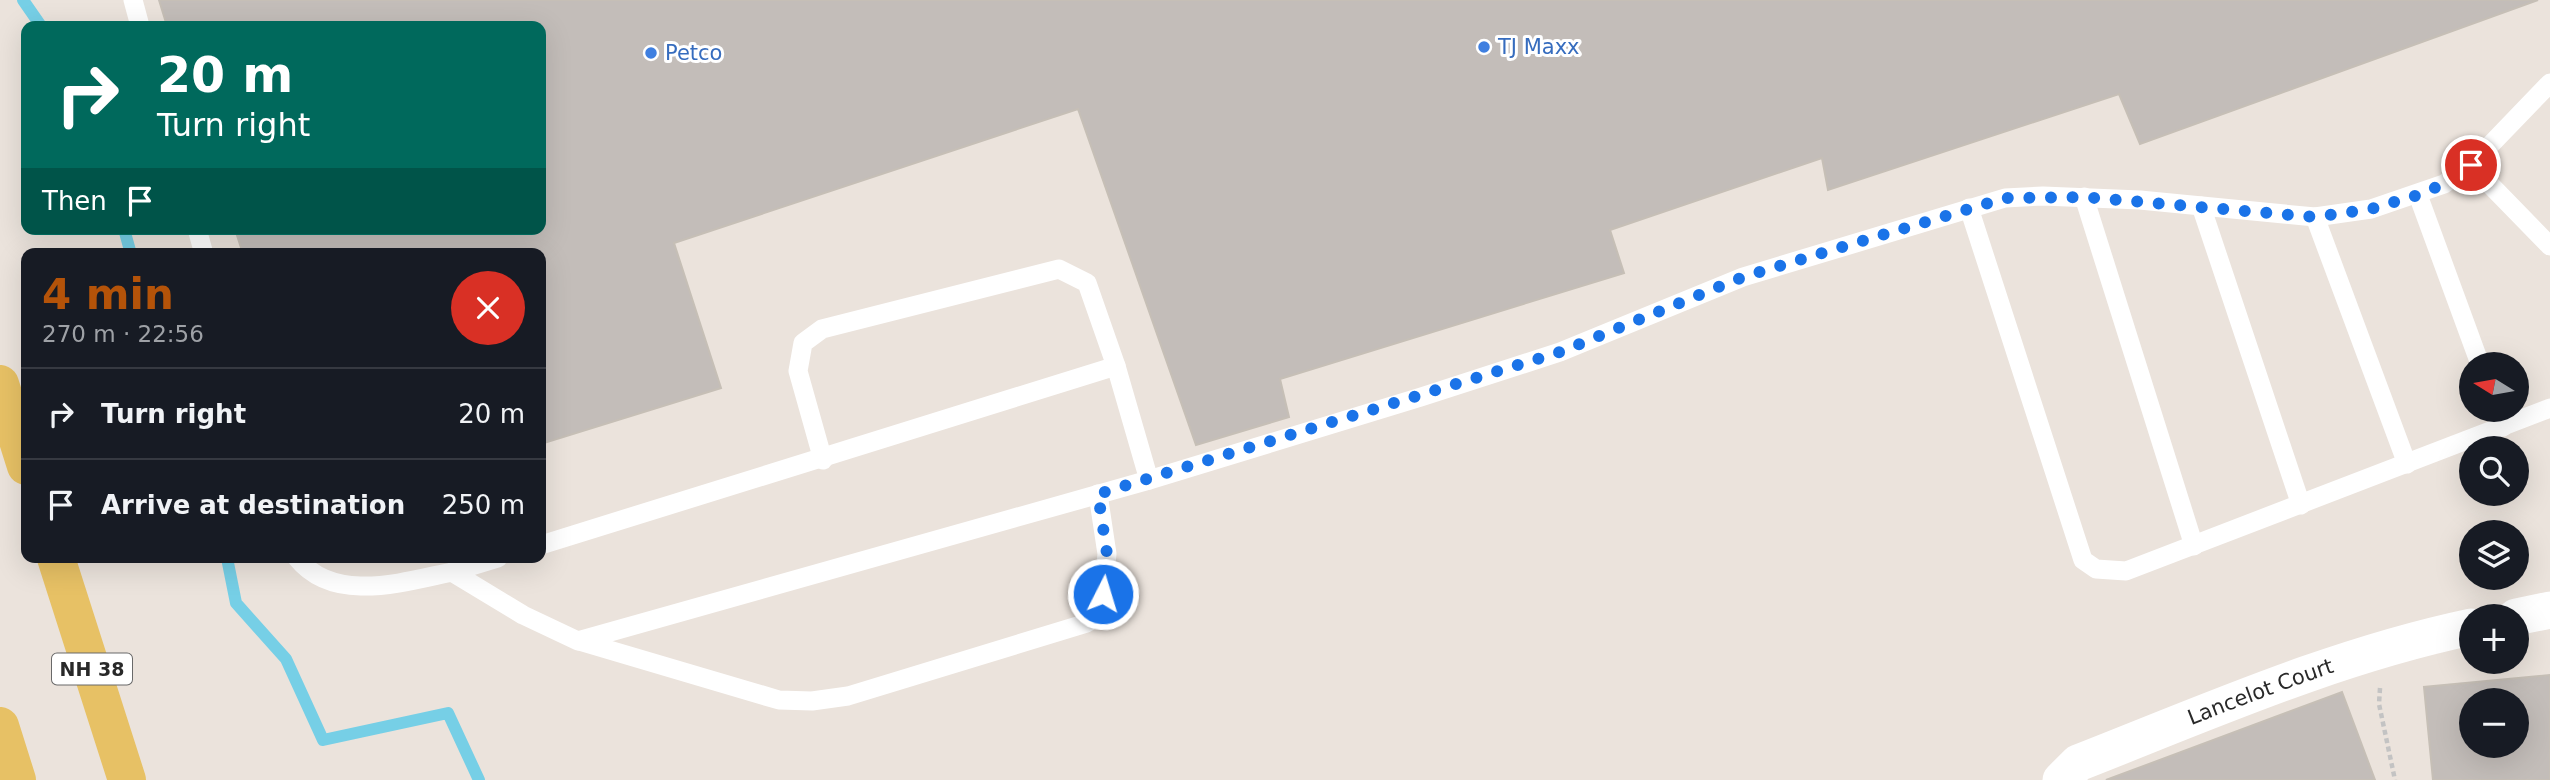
<!DOCTYPE html>
<html lang="en">
<head>
<meta charset="utf-8">
<style>
  :root { --surface:#171b24; --page:#242831; --text:#f1f3f6; --muted:#9ea1a6; --line:#363941; --accent:#b45309 }
  body { margin:0; font-family:"DejaVu Sans",sans-serif; background:var(--page); color:var(--text); height:100vh; display:flex; flex-direction:column; font-size:26px; white-space:nowrap }
  * { box-sizing:border-box; margin:0 }
  p { font-size:23px; color:var(--muted) }
  .icon { flex:none; width:38px; height:38px; fill:none; stroke:currentColor; stroke-width:2; stroke-linecap:round; stroke-linejoin:round }
  .map { position:relative; flex:1; overflow:hidden }
  .details { position:absolute; left:21px; top:248px; width:525px; height:315px; display:flex; flex-direction:column; background:var(--surface); border-radius:14px; box-shadow:0 7px 28px #0002 }
  .details>* { flex:none }
  .banner { position:absolute; left:21px; top:21px; width:525px; height:214px; border-radius:14px; box-shadow:0 7px 28px #0002; background:#00695c; color:#fff; overflow:hidden }
  .needle { width:46px; rotate:281deg }
  .buttons { position:absolute; left:2459px; top:352px; display:grid; gap:14px }
  .buttons a { display:grid; place-items:center; width:70px; height:70px; border-radius:50%; background:var(--surface); box-shadow:0 7px 28px #0002; font-size:35px }
  .pin { position:absolute; display:grid; place-items:center; width:60px; height:60px; color:#fff; margin:-30px; border:4px solid #fff; border-radius:50%; box-shadow:0 2px 7px #0007 }
  .me { position:absolute; width:77px; margin:-38px; rotate:5deg; stroke-linejoin:round; filter:drop-shadow(0 0 5px #0008) }
  .turn { display:flex; align-items:center; gap:24px; height:147px; padding:0 21px; font-size:32px }
  .turn .icon { width:91px; height:91px; stroke-width:2.5 }
  .turn b { display:block; font-size:49px; line-height:60px }
  .then { display:flex; align-items:center; height:66px; padding:0 21px; background:#0003; gap:14px; font-size:26px }
  .round { display:grid; place-items:center; flex:none; width:74px; height:74px; border-radius:37px; background:var(--page) }
  .summary { display:flex; align-items:center; justify-content:space-between; height:119px; padding:0 21px }
  h1 { font-size:42px; font-weight:700; line-height:52px; color:var(--accent) }
  ul { padding:0; list-style:none }
  li { display:flex; align-items:center; gap:21px; height:91px; padding:0 21px; border-top:2px solid var(--line) }
  li div { flex:1 }
  li b { display:block; font-size:26px }
  li em { font-style:normal }
  .map>svg:first-child { display:block }
  .lines { fill:none; stroke-linecap:round; stroke-linejoin:round }
  .stream { stroke:#76cfe6; stroke-width:12 }
  .building { fill:#c3bdb9; stroke:#c6bfb6; stroke-width:2; fill-rule:evenodd }
  .path { stroke:#c3c3c3; stroke-width:4.5; stroke-dasharray:5 3.5; stroke-linecap:butt }
  .service { stroke:#fff; stroke-width:19 }
  .minor { stroke:#fff; stroke-width:37 }
  .primary { stroke:#e7c165; stroke-width:38 }
  .route { stroke:#1a73e8; stroke-width:12; stroke-dasharray:0 21.6 }
  .shop-dot { fill:#3f7fe0; stroke:#fff; stroke-width:2.5 }
  .labels { text-anchor:middle; dominant-baseline:central; stroke-width:6; stroke-linejoin:round; paint-order:stroke }
  .shield { fill:#fff; stroke:#696969; stroke-width:2 }
  .shield-label { font-size:19px; font-weight:bold; fill:#292929 }
  .shop-label { font-size:21px; fill:#366cbe; stroke:#fff; text-anchor:start }
  .street-label { font-size:21px; fill:#292929; stroke:#fff }
</style>
</head>
<body>
<div class="map">
<svg width="2550" height="780" viewBox="0 0 2550 780">
  <rect width="100%" height="100%" fill="#ebe3dc"/>
  <g class="lines">
    <g class="stream">
      <path d="M23,0L41,26"/>
      <path d="M124,229L131,254"/>
      <path d="M227,558L236,603L286,659L323,740L448,713L479,780"/>
    </g>
  </g>
  <g class="building">
    <path d="M159,0H2538L2140,144L2119,94L1828,190L1822,158L1610,230L1624,273L1280,379L1289,417L1196,445L1078,109L674,243L721,388L541,444V254H243L235,229H541V26H167Z"/>
    <path d="M2550,675V780H2433L2424,687ZM2471,700H2516V746H2471Z"/>
    <path d="M2342,692L2375,780H2106Z"/>
  </g>
  <g class="lines">
    <path class="path" d="M2380,688L2379,704L2395,780"/>
    <g class="service">
      <path d="M133,0L140,26"/>
      <path d="M2471,165L2550,246"/>
      <path d="M2418,195L2480,364"/>
      <path d="M2084,197L2194,546"/>
      <path d="M2201,206L2301,505"/>
      <path d="M1969,208L2083,560L2096,569L2126,571L2550,408"/>
      <path d="M2315,217L2407,464"/>
      <path d="M197,229L204,254"/>
      <path d="M2497,410L2503,427"/>
      <path d="M823,460L798,371L803,343L822,329L1059,269L1087,283L1116,366"/>
      <path d="M541,545L1116,366L1149,480"/>
      <path d="M297,558C334,604 403,582 452,572L523,615L578,641L1149,480L1421,397L1560,352L1743,277L2005,198L2043,196L2140,200L2315,217L2371,209L2444,184L2471,165L2550,83"/>
      <path d="M452,572L498,558"/>
      <path d="M579,641L779,700L812,701L848,696L1087,623L1103,594L1107,554L1098,494"/>
    </g>
    <g class="minor">
      <path d="M2516,617L2550,610"/>
      <path id="s1" d="M2061,780L2078,763C2208,712 2334,656 2471,627"/>
    </g>
    <g class="primary">
      <path d="M0,384L26,466"/>
      <path d="M56,558L127,780"/>
      <path d="M0,726L17,780"/>
    </g>
  </g>
  <g class="lines">
    <path class="route" d="M1103,594L1107,554L1098,494L1560,352L1743,277L2005,198L2084,197L2315,217L2371,209L2418,195L2444,184L2471,165"/>
  </g>
  <g class="shop-dot">
    <circle cx="1484" cy="47" r="7"/>
    <circle cx="651" cy="53" r="7"/>
  </g>
  <g class="labels">
    <rect class="shield" x="52" y="653.5" width="80" height="31" rx="5"/>
    <g class="shield-label">
      <text x="92" y="669">NH 38</text>
    </g>
    <g class="shop-label">
      <text x="1498" y="47">TJ Maxx</text>
      <text x="665" y="53">Petco</text>
    </g>
    <g class="street-label">
      <text stroke="none"><textPath href="#s1" startOffset="220">Lancelot Court</textPath></text>
    </g>
  </g>
</svg>
<div class="buttons">
<a><svg class="needle" viewBox="-14 -14 28 28"><path d="M0-13l5 13h-10z" fill="#e53935"/><path d="M0 13l5-13h-10z" fill="#9ea1a6"/></svg></a>
<a><svg class="icon" aria-label="search" viewBox="0 0 24 24"><circle cx="10" cy="10" r="6"/><path d="M15 15l6 6"/></svg></a>
<a><svg class="icon" aria-label="layers" viewBox="0 0 24 24"><path d="M12 4l9 5-9 5-9-5zM3 14l9 5 9-5"/></svg></a>
<a>+</a>
<a>−</a>
</div>
<div class="pin" style="left:2471px;top:165px;background:#d93025"><svg class="icon" aria-label="arrive" viewBox="0 0 24 24"><path d="M6 21V4h12l-3 4 3 4H6"/></svg></div>
<svg class="me" style="left:1103px;top:594px" viewBox="-20 -20 40 40"><circle r="17" fill="#1a73e8" stroke="#fff" stroke-width="3"/><path d="M0-11L8 9 0 5-8 9z" fill="#fff"/></svg>
<div class="banner">
<div class="turn"><svg class="icon" aria-label="right" viewBox="0 0 24 24"><path d="M7 20v-9h11M14 6l5 5-5 5"/></svg><div><b>20 m</b>Turn right</div></div>
<div class="then">Then<svg class="icon" aria-label="arrive" viewBox="0 0 24 24"><path d="M6 21V4h12l-3 4 3 4H6"/></svg></div>
</div>
<section class="details">
<div class="summary"><div><h1>4 min</h1><p>270 m · 22:56</p></div><a class="round" style="background:#d93025;color:#fff"><svg class="icon" aria-label="close" viewBox="0 0 24 24"><path d="M6 6l12 12M18 6L6 18"/></svg></a></div>
<ul>
<li><svg class="icon" aria-label="right" viewBox="0 0 24 24"><path d="M7 20v-9h11M14 6l5 5-5 5"/></svg><div><b>Turn right</b></div><em>20 m</em></li>
<li><svg class="icon" aria-label="arrive" viewBox="0 0 24 24"><path d="M6 21V4h12l-3 4 3 4H6"/></svg><div><b>Arrive at destination</b></div><em>250 m</em></li>
</ul>
</section>
</div>
</body>
</html>
